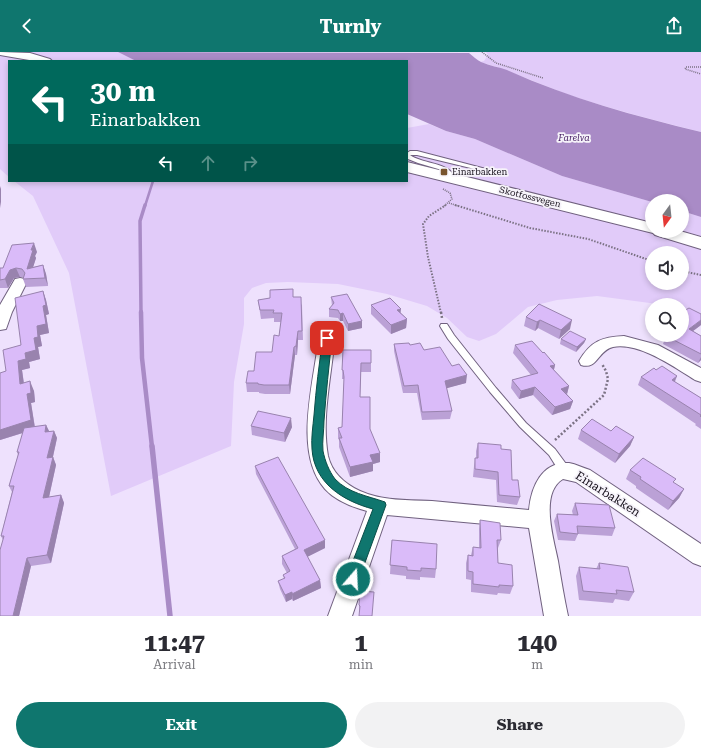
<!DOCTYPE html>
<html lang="en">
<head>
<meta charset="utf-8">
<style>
  :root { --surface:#fff; --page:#f2f2f3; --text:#2b2b33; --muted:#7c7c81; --accent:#0f766e }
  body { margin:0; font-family:"Roboto Serif",serif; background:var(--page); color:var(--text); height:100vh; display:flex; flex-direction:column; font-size:15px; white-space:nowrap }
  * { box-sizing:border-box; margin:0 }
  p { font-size:13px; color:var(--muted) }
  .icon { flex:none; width:22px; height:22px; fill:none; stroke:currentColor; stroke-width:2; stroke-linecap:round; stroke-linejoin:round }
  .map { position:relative; height:564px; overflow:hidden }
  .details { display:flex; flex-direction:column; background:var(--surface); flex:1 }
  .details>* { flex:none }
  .banner { position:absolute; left:8px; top:8px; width:400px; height:122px; border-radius:0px; box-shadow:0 2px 6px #0003; background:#00695c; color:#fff; overflow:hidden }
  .needle { width:26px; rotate:195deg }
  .tools { position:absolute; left:645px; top:142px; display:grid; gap:8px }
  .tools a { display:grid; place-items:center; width:44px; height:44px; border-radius:50%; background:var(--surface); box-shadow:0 2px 6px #0003; font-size:20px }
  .pin { position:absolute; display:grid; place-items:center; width:34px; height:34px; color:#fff; margin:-17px; border-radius:8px; box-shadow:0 2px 6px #0006 }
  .me { position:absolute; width:44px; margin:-22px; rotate:19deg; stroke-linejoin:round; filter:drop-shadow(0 0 3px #0008) }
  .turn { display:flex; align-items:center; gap:14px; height:84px; padding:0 16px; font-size:18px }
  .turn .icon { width:52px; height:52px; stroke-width:2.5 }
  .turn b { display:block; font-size:28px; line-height:34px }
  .lanes { display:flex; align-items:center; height:38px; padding:0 16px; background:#0003; justify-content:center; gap:20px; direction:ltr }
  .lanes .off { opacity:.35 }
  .eta { display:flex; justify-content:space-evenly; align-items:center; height:68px; text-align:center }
  .eta b { font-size:24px; font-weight:700; line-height:28px }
  .primary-button { display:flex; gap:8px; margin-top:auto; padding:8px 16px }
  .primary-button a { flex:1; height:46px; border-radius:24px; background:var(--accent); color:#fff; font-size:16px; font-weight:700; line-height:46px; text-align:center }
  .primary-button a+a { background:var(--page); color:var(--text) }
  header { display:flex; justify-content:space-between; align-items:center; height:52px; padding:0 16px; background:var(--accent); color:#fff; font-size:18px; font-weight:700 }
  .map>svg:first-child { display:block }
  .green { fill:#e1cbf9; fill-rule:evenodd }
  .water { fill:#a98bc6 }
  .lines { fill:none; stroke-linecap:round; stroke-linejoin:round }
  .stream-far3 { stroke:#a98bc6; stroke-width:2.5 }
  .stream-far2 { stroke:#a98bc6; stroke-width:3.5 }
  .stream-far1 { stroke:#a98bc6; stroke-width:4.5 }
  .stream { stroke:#a98bc6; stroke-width:5.5 }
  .service-casing { stroke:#70617f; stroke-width:2 }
  .minor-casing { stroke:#70617f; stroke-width:2 }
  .primary-casing { stroke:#70617f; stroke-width:2 }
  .path-far2 { stroke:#7b7284; stroke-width:1.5; stroke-dasharray:1 1; stroke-linecap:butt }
  .path-far1 { stroke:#7b7284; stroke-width:2; stroke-dasharray:1.5 1.5; stroke-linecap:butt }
  .path { stroke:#7b7284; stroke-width:2.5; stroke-dasharray:2 2; stroke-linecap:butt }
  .service { fill:#fff; fill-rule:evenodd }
  .minor { fill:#fff; fill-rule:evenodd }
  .primary { fill:#fff; fill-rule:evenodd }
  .wall { fill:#bba1d6 }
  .shaded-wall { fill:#9983ae }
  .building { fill:#dabbf9; stroke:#9983ae }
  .route { fill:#0f766e; stroke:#0a4d48 }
  .poi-dot { fill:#78552e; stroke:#f6f3fa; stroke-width:1.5 }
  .labels { text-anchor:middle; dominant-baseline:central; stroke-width:3.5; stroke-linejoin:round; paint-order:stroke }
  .far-water-label { font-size:9px; font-style:italic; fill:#421960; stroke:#f6f3fa }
  .far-poi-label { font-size:9px; fill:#16101b; stroke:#f6f3fa; text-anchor:start }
  .far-street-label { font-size:9px; fill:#16101b; stroke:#f6f3fa }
  .near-street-label { font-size:12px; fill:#16101b; stroke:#f6f3fa }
</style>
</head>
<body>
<header><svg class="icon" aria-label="back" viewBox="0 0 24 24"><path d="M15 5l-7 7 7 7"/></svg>Turnly<svg class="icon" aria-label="share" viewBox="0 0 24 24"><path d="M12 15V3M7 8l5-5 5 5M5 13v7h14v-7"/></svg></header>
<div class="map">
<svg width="701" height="564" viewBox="0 0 701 564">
  <rect width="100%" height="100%" fill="#eee1fd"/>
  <g class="green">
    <path d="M0,0H118L136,9H9V125L0,117Z"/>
    <path d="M486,0H701V80C657,69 612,57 569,43C539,32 511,19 480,10L484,9L488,3Z"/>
    <path d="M429,72L446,79L475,87L562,124L652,150V179H682V159L701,165V268L682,260V253H665L597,244L557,248L528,255L496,282L479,289L467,285L447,266L427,254L387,242L338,232L288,230L266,231L252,236L244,246V272L234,330L231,394L111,444L69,221L33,144L14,129H407V76ZM652,201H682V231H652Z"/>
  </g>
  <path class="water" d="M118,0L469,1C473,4 477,8 481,10C490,14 499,15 507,18C569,46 635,64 701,80V165L682,159V149H652V150L562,124L475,87L446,79L407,62V9H136Z"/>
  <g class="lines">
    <path class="stream-far3" d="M145,154L153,129"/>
    <path class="stream-far2" d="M141,261L140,169L145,153"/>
    <path class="stream-far1" d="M141,260L142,306L152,395"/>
    <path class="stream" d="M152,394L170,564"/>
    <defs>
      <g id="service">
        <path d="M410,99H417L486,117L483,119L417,103H410C421,111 445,111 452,121L449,125L447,126L444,124L446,121L445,119L418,111L408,107L407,101Z"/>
        <path d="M441,272H447L454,283L496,336L526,371L555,397L569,416L570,419L569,422L565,423L561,422L549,403L520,375L490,340L448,287L440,274Z"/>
      </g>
      <g id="minor">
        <path d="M20,226L25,227L27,230L12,260L6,277L0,278V253L15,227Z"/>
        <path d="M327,278L333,279L335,283C332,322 321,365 328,404C332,421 345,432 360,439C382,449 409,448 432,449C464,452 496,455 529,458C531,435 542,409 569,411C576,412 583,416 590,418L701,492V514L693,511L576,430L563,427C539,441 554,488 558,509C561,527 564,546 568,564H544L529,476L387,463L352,564H328L367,459C352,455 335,448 325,437C292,400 315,327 319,283L321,279Z"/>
        <path d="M624,284L658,293L697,314L701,316V330L695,328C674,315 639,290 613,295C597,299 598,318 581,313L579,309C591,289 602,285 624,284Z"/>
      </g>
      <g id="primary">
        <path d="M0,0L30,1L50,7L52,9H35L0,3Z"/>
        <path d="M407,110L652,171V179H680L701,185V197L655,183L653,181L407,120Z"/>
      </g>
    </defs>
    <use href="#service" class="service-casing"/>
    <use href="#minor" class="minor-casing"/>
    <use href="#primary" class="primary-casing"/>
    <g class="path-far2">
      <path d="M482,0L496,11L543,26"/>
      <path d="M701,15H686L685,17L701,22"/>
      <path d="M443,137L450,141L452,147L444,154"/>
      <path d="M449,151L458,154"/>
    </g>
    <g class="path-far1">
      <path d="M455,153L530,176L588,187L652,209"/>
      <path d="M682,219L701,223"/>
      <path d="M441,261L428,205L423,172L429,164L446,153"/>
    </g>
    <g class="path">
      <path d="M441,260L442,266"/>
      <path d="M555,388L604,343L608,327L606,319L602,312"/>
    </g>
    <use href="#service" class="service"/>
    <use href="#minor" class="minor"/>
    <use href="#primary" class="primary"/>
  </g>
  <g class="wall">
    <path d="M37,200L35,204L36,206L33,215L43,213L46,222L48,234L26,235L23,227V225H20L14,226L8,236H0V216H3Z"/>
    <path d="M43,239L46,248L49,262L46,263L49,281L40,283L42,294L38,295L40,307L29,310L30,316L22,318L24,331L34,339L35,350L31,351L35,375L46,373L49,379H54L57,386L53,405L56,413L49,445L61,443L64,451L51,511L31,514L19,564H0L3,488L1,484L12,440L9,434L18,403L17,400L23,381L0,388L6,319L21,293Z"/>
    <path d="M293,245L302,253L303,288H298L297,303H295L290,342H265L259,341V340H247L246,331L254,319L272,300L279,284L281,270H274V266L261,267L258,248Z"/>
    <path d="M331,245L362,269V276L348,279L343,269H340L338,266L329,265V257L332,254Z"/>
    <path d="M539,252L570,277L559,287L538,276L535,279L524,274L526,265Z"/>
    <path d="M371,253L401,261L407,267L406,276L391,282L371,262Z"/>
    <path d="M652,256V280L649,279V264Z"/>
    <path d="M701,273L693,279L701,284V308L698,311L663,292L666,284Z"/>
    <path d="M561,287H586L584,291L576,300L560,292Z"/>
    <path d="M394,292L410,293L424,298L452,314L466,331L446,336L452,359L450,367L422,368L417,341H403L394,299Z"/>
    <path d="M515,293L543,301L555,313L554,318L569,334L567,342L573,349L570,357L552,363L533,343L519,347L511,336L512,328L531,323L513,301Z"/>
    <path d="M343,298L371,311V320H361L360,345L380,410L373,412V419L350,425L339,395V388L338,386V376L342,375L344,330V327H342Z"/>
    <path d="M677,324L675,330L701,346V377L695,373L696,372L638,333L641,325Z"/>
    <path d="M251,374L292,375L285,390L252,383Z"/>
    <path d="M581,378L611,379L634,385L630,394L615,411L578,387Z"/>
    <path d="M478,391L501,397L512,428L520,445L517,453L497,450L496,428L473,425L474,414L475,406H476V399Z"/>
    <path d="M255,414L325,496L307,505L320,528L321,536L293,549L292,547L286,550L280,537L278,529L284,527L283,523L287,521L282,512V504L295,497L256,422Z"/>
    <path d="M630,418L674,431L684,437L679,446L668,458L636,436V434L626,427Z"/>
    <path d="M575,451L615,476L612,484L578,482L575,489L558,488L554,469L557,462L573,463L572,459Z"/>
    <path d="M480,468L501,488L498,496V511L513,534L510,542L498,541L497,543L471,540V528L466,527V511L468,503H471L473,495L479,496V477Z"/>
    <path d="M392,488L436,517L435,526L420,525V528L406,527V524L390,522Z"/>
    <path d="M599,511L634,540L629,549L615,547L613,551L579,548L576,524L579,515L596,517Z"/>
    <path d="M374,540L360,560H359V553Z"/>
  </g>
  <g class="shaded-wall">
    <path d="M0,134L1,137V150L0,156Z"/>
    <path d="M34,191L37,200L35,204L36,206L30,225L27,217L31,198Z"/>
    <path d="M43,213L46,222L48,234L45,226Z"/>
    <path d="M16,216L20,225L14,226L8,236L5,227L10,218Z"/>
    <path d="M43,239L46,248L49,262L46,263L49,281L40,283L42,294L38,295L40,307L29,310L30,316L22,318L25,341L20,332L18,309L25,301L34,286Z"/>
    <path d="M401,257L400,266L397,258Z"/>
    <path d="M343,261V269H340V262Z"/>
    <path d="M407,267L406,276L391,282V273Z"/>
    <path d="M540,268L538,276L535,279L537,270Z"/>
    <path d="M572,268L570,277L559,287L561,278Z"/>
    <path d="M701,268V273L685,285L689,277Z"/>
    <path d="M362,269V276L348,279V272Z"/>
    <path d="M298,279V288L297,303L296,294Z"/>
    <path d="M586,287L584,291L576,300L577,295Z"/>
    <path d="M294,295L295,303L290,342L289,333Z"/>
    <path d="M701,305V308L698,311Z"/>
    <path d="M555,313L553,321L550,314Z"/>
    <path d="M467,323L466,331L444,337L445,329Z"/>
    <path d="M677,324L673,332L672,328Z"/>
    <path d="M30,329L34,339L35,350L31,351L35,377L0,388V378L27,342Z"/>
    <path d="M569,334L567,342L561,337Z"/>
    <path d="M535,335L533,343L519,347L521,339Z"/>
    <path d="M573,349L570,357L552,363L555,355Z"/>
    <path d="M291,366L292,375L285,390L284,381Z"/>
    <path d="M46,373L50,381L45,380Z"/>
    <path d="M54,379L57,386L51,413L47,406Z"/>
    <path d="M634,385L630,394L615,411L619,402Z"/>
    <path d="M380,401V410L373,412V419L350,425V415L370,403Z"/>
    <path d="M53,405L56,413L47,454L43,446Z"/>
    <path d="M684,437L679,446L668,458L673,449Z"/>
    <path d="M61,443L64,451L51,511L47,503Z"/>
    <path d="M325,488V496L305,506L304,498Z"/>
    <path d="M27,506L31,514L19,564H13Z"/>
    <path d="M320,528L321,536L293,549L292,542Z"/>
    <path d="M292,540V547L286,550L285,543Z"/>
  </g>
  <g class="building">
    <path d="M34,191L31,198H33L27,217L43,213L45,226L23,227L25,221L22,217L16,216L10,218L5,227L0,228V216H3L12,193Z"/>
    <path d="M293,237V245H301L302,279H298L296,294L294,295L289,333H264L258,332V331H246L248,319H254L256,300H272L274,283L279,284L282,261H273L274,258H260L258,248L270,246V238Z"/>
    <path d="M43,239L46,253L43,254L46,272L37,274L38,285L34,286L36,298L25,301L26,307L18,309L20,332L30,329L31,341L27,342L31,368L0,378V321L6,319L3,298L21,293L15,246Z"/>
    <path d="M347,242L362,269L348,272L343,261L340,262L338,258L329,257L334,251L331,245Z"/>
    <path d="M390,246L401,257L397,258L407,267L391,273L371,253Z"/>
    <path d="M539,252L572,268L561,278L540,268L537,270L526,265Z"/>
    <path d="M689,256L701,262V268L689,277L701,284V302L666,284L667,283H682V260Z"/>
    <path d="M570,279L586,287L577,295L561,287Z"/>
    <path d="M532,289L543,301L544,300L555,313L550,314L569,334L561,337L573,349L555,355L535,335L521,339L512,328L538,321L515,293Z"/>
    <path d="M409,291L410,293L420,291L424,298L440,295L452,314L459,312L467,323L445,329L452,359L422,360L418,333L404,334L394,292Z"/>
    <path d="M343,298H371V311H361L360,345H370V377L380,401L370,403L373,410L350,415L339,386H342L338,376L342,375L344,325L343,318H342Z"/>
    <path d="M662,314L677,324L672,328L701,346V365L700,364L701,363L641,325L654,316L656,318Z"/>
    <path d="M258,359L291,366L284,381L251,374Z"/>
    <path d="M592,367L611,379L616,374L634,385L619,402L581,378Z"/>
    <path d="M46,373L45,380L54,379L47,406L53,405L43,446L61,443L47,503L27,506L13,564H0V498L4,484H1L14,434H9L19,400H17L24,376Z"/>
    <path d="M478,391L501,393V397L511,398L512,428H518L520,445L499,443L498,420L475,417V406H478Z"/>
    <path d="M278,405L325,488L304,498L320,528L292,542V540L285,543L278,529L285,526L283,523L290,519L282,504L298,496L255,414Z"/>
    <path d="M643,406L676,427L673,430L684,437L673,449L640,427L641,425L630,418Z"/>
    <path d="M575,451L609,453L615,476L577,474L578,482L560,480L557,462L578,463Z"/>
    <path d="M480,468L500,471L501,488H497L498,511L512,513L513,534L499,533V535L473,532V520L468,519V503L473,504V495L481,496Z"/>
    <path d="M392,488L437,492L436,517L421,516V519L407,518V515L390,513Z"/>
    <path d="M599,511L628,515L634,540L616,538L617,542L583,539L579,515L600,517Z"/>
    <path d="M360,539L374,540L372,564H359L360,554L359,553Z"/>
  </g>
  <path class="route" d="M327,283L332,286C329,314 326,341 324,369C324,378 322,390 323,399C325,409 329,419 335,427C348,441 368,444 385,450L386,453L359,527L358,532L353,534L348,532L346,527L373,457C343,449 314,431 312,397C311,386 313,374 314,363C316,337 319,312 323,286Z"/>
  <rect class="poi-dot" x="440" y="116" width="8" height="8" rx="2"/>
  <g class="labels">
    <g class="far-water-label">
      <text x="574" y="86">Farelva</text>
    </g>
    <g class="far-poi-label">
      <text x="452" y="120">Einarbakken</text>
    </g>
    <g class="far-street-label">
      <text transform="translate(530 145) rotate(14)">Skotfossvegen</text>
    </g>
    <g class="near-street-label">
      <text transform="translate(608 442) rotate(32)">Einarbakken</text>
    </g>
  </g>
</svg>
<div class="tools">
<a><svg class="needle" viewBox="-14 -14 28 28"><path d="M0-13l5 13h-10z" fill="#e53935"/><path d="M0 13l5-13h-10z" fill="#7c7c81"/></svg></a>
<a><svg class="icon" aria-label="sound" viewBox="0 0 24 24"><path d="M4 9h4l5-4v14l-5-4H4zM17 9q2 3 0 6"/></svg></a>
<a><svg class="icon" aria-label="search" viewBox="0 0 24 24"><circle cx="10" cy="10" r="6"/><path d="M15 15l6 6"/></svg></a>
</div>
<div class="pin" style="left:327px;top:286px;background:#d93025"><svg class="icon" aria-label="arrive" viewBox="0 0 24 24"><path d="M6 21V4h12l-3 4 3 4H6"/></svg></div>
<svg class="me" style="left:353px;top:527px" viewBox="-20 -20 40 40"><circle r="17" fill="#0f766e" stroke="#fff" stroke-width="3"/><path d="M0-11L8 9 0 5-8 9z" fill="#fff"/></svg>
<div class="banner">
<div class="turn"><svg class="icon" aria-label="left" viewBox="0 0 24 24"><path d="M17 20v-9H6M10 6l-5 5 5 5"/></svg><div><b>30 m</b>Einarbakken</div></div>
<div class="lanes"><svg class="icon" aria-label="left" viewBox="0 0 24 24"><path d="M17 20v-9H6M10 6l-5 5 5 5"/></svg><svg class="icon off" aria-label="ahead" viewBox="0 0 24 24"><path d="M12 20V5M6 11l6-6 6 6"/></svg><svg class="icon off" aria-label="right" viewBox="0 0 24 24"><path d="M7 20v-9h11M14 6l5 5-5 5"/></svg></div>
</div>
</div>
<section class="details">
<div class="eta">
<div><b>11:47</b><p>Arrival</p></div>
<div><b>1</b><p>min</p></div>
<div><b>140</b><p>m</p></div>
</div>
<div class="primary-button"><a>Exit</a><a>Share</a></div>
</section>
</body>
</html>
